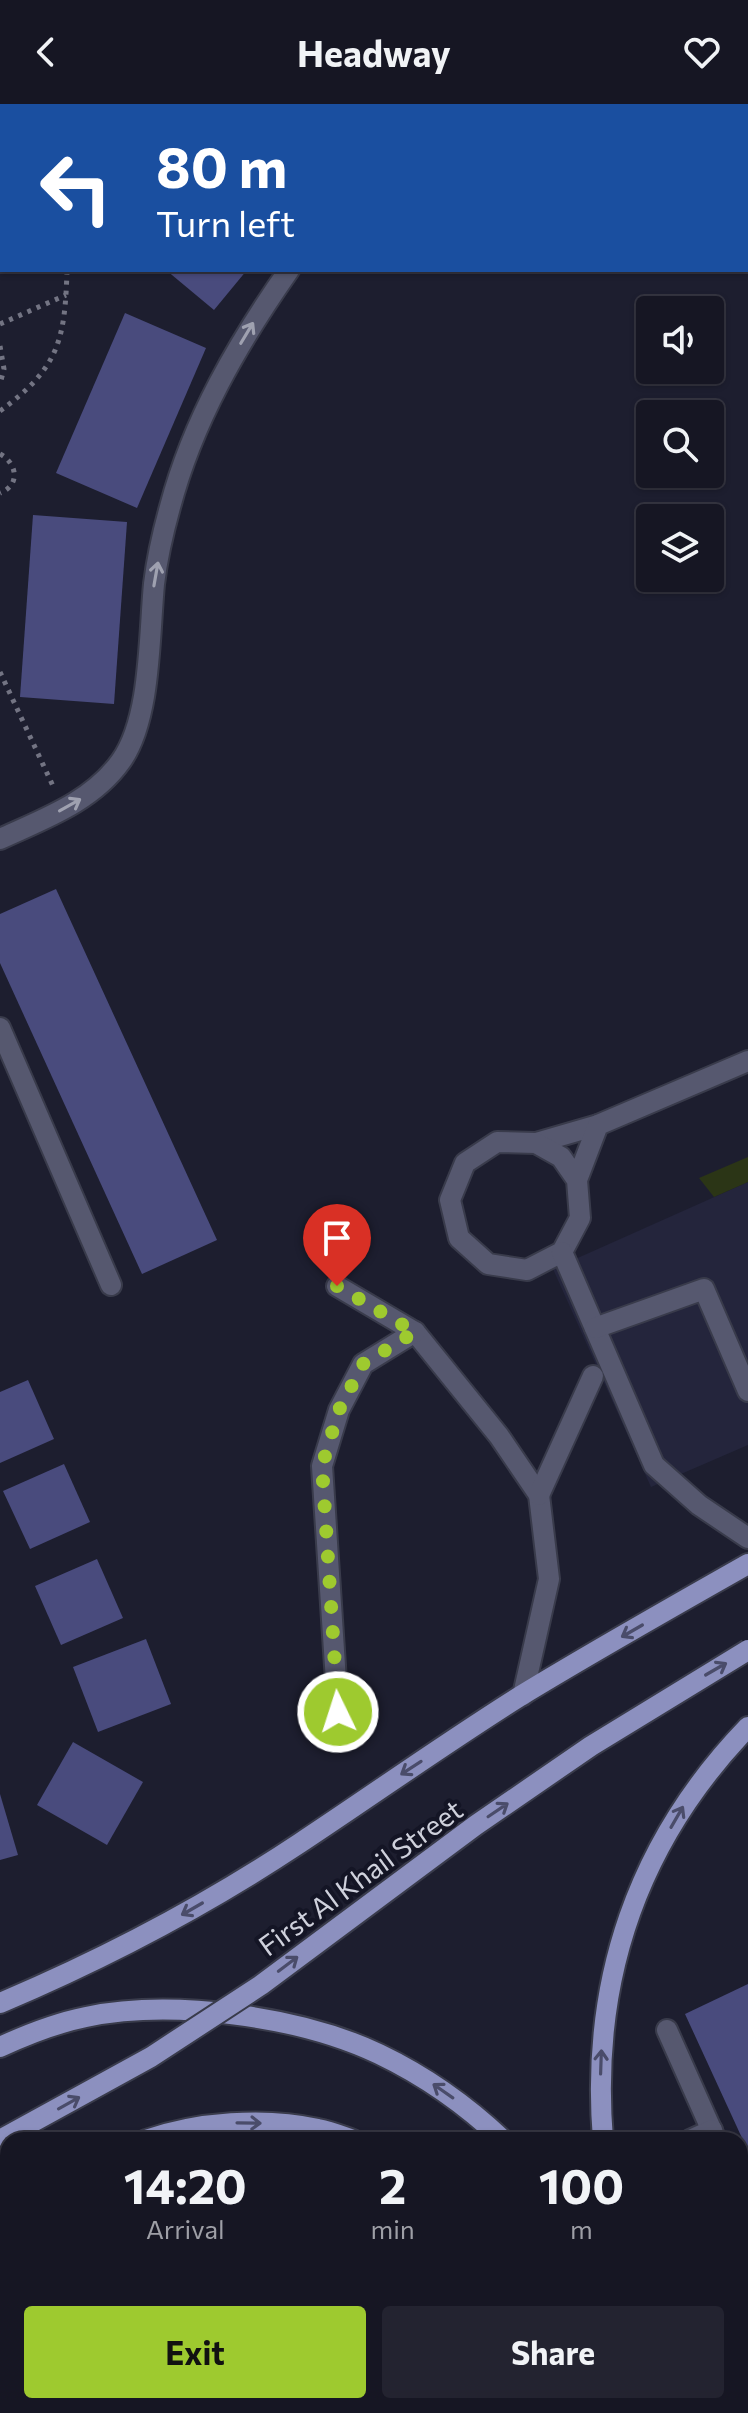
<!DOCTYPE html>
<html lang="en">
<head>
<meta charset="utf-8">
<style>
  :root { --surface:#161623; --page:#232330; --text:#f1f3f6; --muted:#9e9fa6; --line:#353541; --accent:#9eca2f }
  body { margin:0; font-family:Commissioner,sans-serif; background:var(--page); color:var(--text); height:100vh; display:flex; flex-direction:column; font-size:30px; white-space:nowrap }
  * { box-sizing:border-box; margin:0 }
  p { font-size:26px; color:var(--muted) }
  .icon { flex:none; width:44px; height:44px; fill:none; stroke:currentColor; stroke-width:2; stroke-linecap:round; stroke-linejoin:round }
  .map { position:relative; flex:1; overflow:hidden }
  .sheet { position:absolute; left:0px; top:2028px; width:748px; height:282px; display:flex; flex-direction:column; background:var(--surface); border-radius:24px 24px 0 0; box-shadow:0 2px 6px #0004,0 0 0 2px var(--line) }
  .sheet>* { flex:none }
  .banner { position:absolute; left:0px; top:0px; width:748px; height:168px; box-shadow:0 2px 6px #0004,0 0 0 2px var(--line); background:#1a4fa0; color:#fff; overflow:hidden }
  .fabs { position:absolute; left:636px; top:192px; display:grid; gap:16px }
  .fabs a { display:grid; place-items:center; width:88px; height:88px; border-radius:8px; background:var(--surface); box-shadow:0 2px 6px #0004,0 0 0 2px var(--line); font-size:40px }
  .pin { position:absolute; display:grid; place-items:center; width:68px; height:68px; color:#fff; margin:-82px -34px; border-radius:50% 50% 50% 0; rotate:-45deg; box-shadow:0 0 8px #0007 }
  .pin .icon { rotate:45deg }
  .me { position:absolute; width:88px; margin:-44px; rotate:356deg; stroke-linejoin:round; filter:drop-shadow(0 0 6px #0008) }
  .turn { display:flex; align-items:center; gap:28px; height:168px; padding:0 24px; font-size:36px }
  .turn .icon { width:104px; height:104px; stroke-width:2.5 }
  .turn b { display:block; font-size:56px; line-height:68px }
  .eta { display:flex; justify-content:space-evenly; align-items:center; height:136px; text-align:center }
  .eta b { font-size:48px; font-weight:700; line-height:56px }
  .action { display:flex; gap:16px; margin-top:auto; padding:16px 24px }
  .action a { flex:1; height:92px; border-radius:8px; background:var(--accent); color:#111; font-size:32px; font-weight:700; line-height:92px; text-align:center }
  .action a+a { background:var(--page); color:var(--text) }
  header { display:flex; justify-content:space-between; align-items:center; height:104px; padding:0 24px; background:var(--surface); font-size:36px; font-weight:700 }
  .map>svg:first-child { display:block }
  .built { fill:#24253c }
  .green { fill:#2b3516 }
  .building { fill:#494b7d }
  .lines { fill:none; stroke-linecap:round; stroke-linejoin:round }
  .minor-casing { stroke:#393b4b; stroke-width:24 }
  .major-casing { stroke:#393b4b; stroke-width:24 }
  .path { stroke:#737483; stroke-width:5; stroke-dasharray:4 6; stroke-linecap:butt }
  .minor { stroke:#56586f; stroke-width:20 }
  .major { stroke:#8c90bf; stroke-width:20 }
  .major-bridge-casing { stroke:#393b4b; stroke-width:24; stroke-linecap:butt }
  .major-bridge { stroke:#8c90bf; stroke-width:20 }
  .oneway { stroke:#9fa1b0 }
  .oneway2 { stroke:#4a4c6a }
  .route { stroke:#9eca2f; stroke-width:14; stroke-dasharray:0 25.2 }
  .labels { text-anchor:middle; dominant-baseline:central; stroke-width:8; stroke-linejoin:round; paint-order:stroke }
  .street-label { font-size:28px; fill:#cfd1dc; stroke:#141525 }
</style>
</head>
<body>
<header><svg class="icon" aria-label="back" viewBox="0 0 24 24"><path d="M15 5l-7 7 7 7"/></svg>Headway<svg class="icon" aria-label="heart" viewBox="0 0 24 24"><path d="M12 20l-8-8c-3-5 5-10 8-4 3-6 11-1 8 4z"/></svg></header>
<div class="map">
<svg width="748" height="2309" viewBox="0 0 748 2309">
  <rect width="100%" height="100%" fill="#1d1e2f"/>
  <path class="built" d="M748,1078V1341L651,1383L553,1165Z"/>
  <path class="green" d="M748,1053V1078L714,1093L699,1074Z"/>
  <g class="building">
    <path d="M166,166H247L214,206Z"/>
    <path d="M125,209L206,244L137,404L56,369Z"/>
    <path d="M33,411L127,418L114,600L20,593Z"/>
    <path d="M56,785L217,1136L142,1170L0,859V810Z"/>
    <path d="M28,1276L54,1335L0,1359V1288Z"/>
    <path d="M64,1360L90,1418L30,1445L3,1387Z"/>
    <path d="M97,1455L123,1514L61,1541L35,1482Z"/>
    <path d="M146,1535L171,1600L98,1628L73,1563Z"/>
    <path d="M73,1638L143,1678L107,1741L37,1701Z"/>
    <path d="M0,1690L18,1751L0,1756Z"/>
    <path d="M748,1880V2047L685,1910Z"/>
    <path d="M0,2175L8,2192V2302H35L19,2309H0Z"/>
    <path d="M748,2195V2267L740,2249V2199Z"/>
    <path d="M109,2302H183L167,2309H136L134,2304L123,2309H112Z"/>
    <path d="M440,2302H515L500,2309H432L431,2306Z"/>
  </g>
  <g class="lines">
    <defs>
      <g id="minor">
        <path d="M468,2L470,0"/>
        <path d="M0,735C43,715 92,698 121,657C151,615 149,532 154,480C157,455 163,428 170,403C193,316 238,239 289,166"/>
        <path d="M0,924L111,1181"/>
        <path d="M536,1039L598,1021"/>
        <path d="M577,1076L561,1053L536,1039L497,1038L465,1059L450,1096L459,1134L488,1160L527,1166L562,1148L580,1114L577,1076L598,1021L748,957"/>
        <path d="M562,1148L654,1361L699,1401L748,1434"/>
        <path d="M337,1182L415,1228L499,1332L539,1391L549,1475L523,1591"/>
        <path d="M595,1224L704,1185L748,1287"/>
        <path d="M539,1391L593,1272"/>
        <path d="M338,1608L322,1362L339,1306L363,1260L415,1228"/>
        <path d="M667,1926L716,2036"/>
        <path d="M690,2036L712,2026"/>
        <path d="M740,2090L748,2108"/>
        <path d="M87,2302L89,2309"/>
        <path d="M267,2309L282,2302"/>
      </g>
      <g id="major">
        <path d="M0,1899C104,1855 205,1802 300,1739C374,1690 447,1638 522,1591C596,1546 672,1503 748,1460"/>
        <path d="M0,1943C28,1930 56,1919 86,1913C172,1895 299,1912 379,1950C425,1972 466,2001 503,2036"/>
        <path d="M146,2036C197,2018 265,2013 318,2025C330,2027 342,2032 353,2036"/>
        <path d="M603,2036C590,1878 637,1738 748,1623"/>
        <path d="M0,2097L8,2094"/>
        <path d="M595,2302L599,2309"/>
        <path d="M672,2302L676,2309"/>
      </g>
    </defs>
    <use href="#minor" class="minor-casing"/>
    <use href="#major" class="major-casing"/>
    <g class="path">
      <path d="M0,92H2"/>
      <path d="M0,111L2,110"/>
      <path d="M0,220L66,191"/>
      <path d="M0,242L4,265L0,280"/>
      <path d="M0,307C59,264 65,236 67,166"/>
      <path d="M0,350C17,359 21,381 0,389"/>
      <path d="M0,568L53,682"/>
      <path d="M722,2302L725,2309"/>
    </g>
    <use href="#minor" class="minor"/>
    <use href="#major" class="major"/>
    <defs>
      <path id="major-bridge" d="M0,2036L151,1953L261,1881L476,1721L591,1642L748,1546"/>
    </defs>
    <use href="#major-bridge" class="major-bridge-casing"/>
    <use href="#major-bridge" class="major-bridge"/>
  </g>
  <defs><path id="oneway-shaft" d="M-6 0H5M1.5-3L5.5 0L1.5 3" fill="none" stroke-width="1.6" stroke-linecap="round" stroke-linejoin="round" transform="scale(2)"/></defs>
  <g class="oneway">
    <use href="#oneway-shaft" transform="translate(247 229) rotate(-59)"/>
    <use href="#oneway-shaft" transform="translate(156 470) rotate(-80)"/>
    <use href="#oneway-shaft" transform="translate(70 701) rotate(-29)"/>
  </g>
  <g class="oneway2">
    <use href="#oneway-shaft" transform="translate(632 1527) rotate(150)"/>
    <use href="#oneway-shaft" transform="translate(716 1565) rotate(-30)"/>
    <use href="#oneway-shaft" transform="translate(411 1664) rotate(147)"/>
    <use href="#oneway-shaft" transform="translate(498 1706) rotate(-34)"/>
    <use href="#oneway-shaft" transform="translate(677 1713) rotate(-60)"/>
    <use href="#oneway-shaft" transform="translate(192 1805) rotate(150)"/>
    <use href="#oneway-shaft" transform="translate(288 1860) rotate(-37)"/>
    <use href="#oneway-shaft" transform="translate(601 1958) rotate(-88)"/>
    <use href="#oneway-shaft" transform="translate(443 1987) rotate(-145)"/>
    <use href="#oneway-shaft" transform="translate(69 1999) rotate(-29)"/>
    <use href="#oneway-shaft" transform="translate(249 2019) rotate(1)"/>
  </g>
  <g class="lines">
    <path class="route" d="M337,1182L415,1228L363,1260L339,1306L322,1362L338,1608"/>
  </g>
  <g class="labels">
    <g class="street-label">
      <text transform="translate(360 1773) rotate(-36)">First Al Khail Street</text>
    </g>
  </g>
</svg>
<div class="fabs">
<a><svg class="icon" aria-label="sound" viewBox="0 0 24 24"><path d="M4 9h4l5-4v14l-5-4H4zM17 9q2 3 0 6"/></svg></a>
<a><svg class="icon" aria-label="search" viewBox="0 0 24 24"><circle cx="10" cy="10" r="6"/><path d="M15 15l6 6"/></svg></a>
<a><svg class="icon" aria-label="layers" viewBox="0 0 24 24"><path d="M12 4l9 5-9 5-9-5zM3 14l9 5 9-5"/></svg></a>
</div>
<div class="pin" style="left:337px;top:1182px;background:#d93025"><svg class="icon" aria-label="arrive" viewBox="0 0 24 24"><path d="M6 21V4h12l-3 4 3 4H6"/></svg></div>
<svg class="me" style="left:338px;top:1608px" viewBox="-20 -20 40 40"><circle r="17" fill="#9eca2f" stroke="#fff" stroke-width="3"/><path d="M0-11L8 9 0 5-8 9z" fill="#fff"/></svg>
<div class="banner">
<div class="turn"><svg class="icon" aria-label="left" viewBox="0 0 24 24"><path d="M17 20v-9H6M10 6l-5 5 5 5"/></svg><div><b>80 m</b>Turn left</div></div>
</div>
<section class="sheet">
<div class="eta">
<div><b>14:20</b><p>Arrival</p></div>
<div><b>2</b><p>min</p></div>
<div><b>100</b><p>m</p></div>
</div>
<div class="action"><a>Exit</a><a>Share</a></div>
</section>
</div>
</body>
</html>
